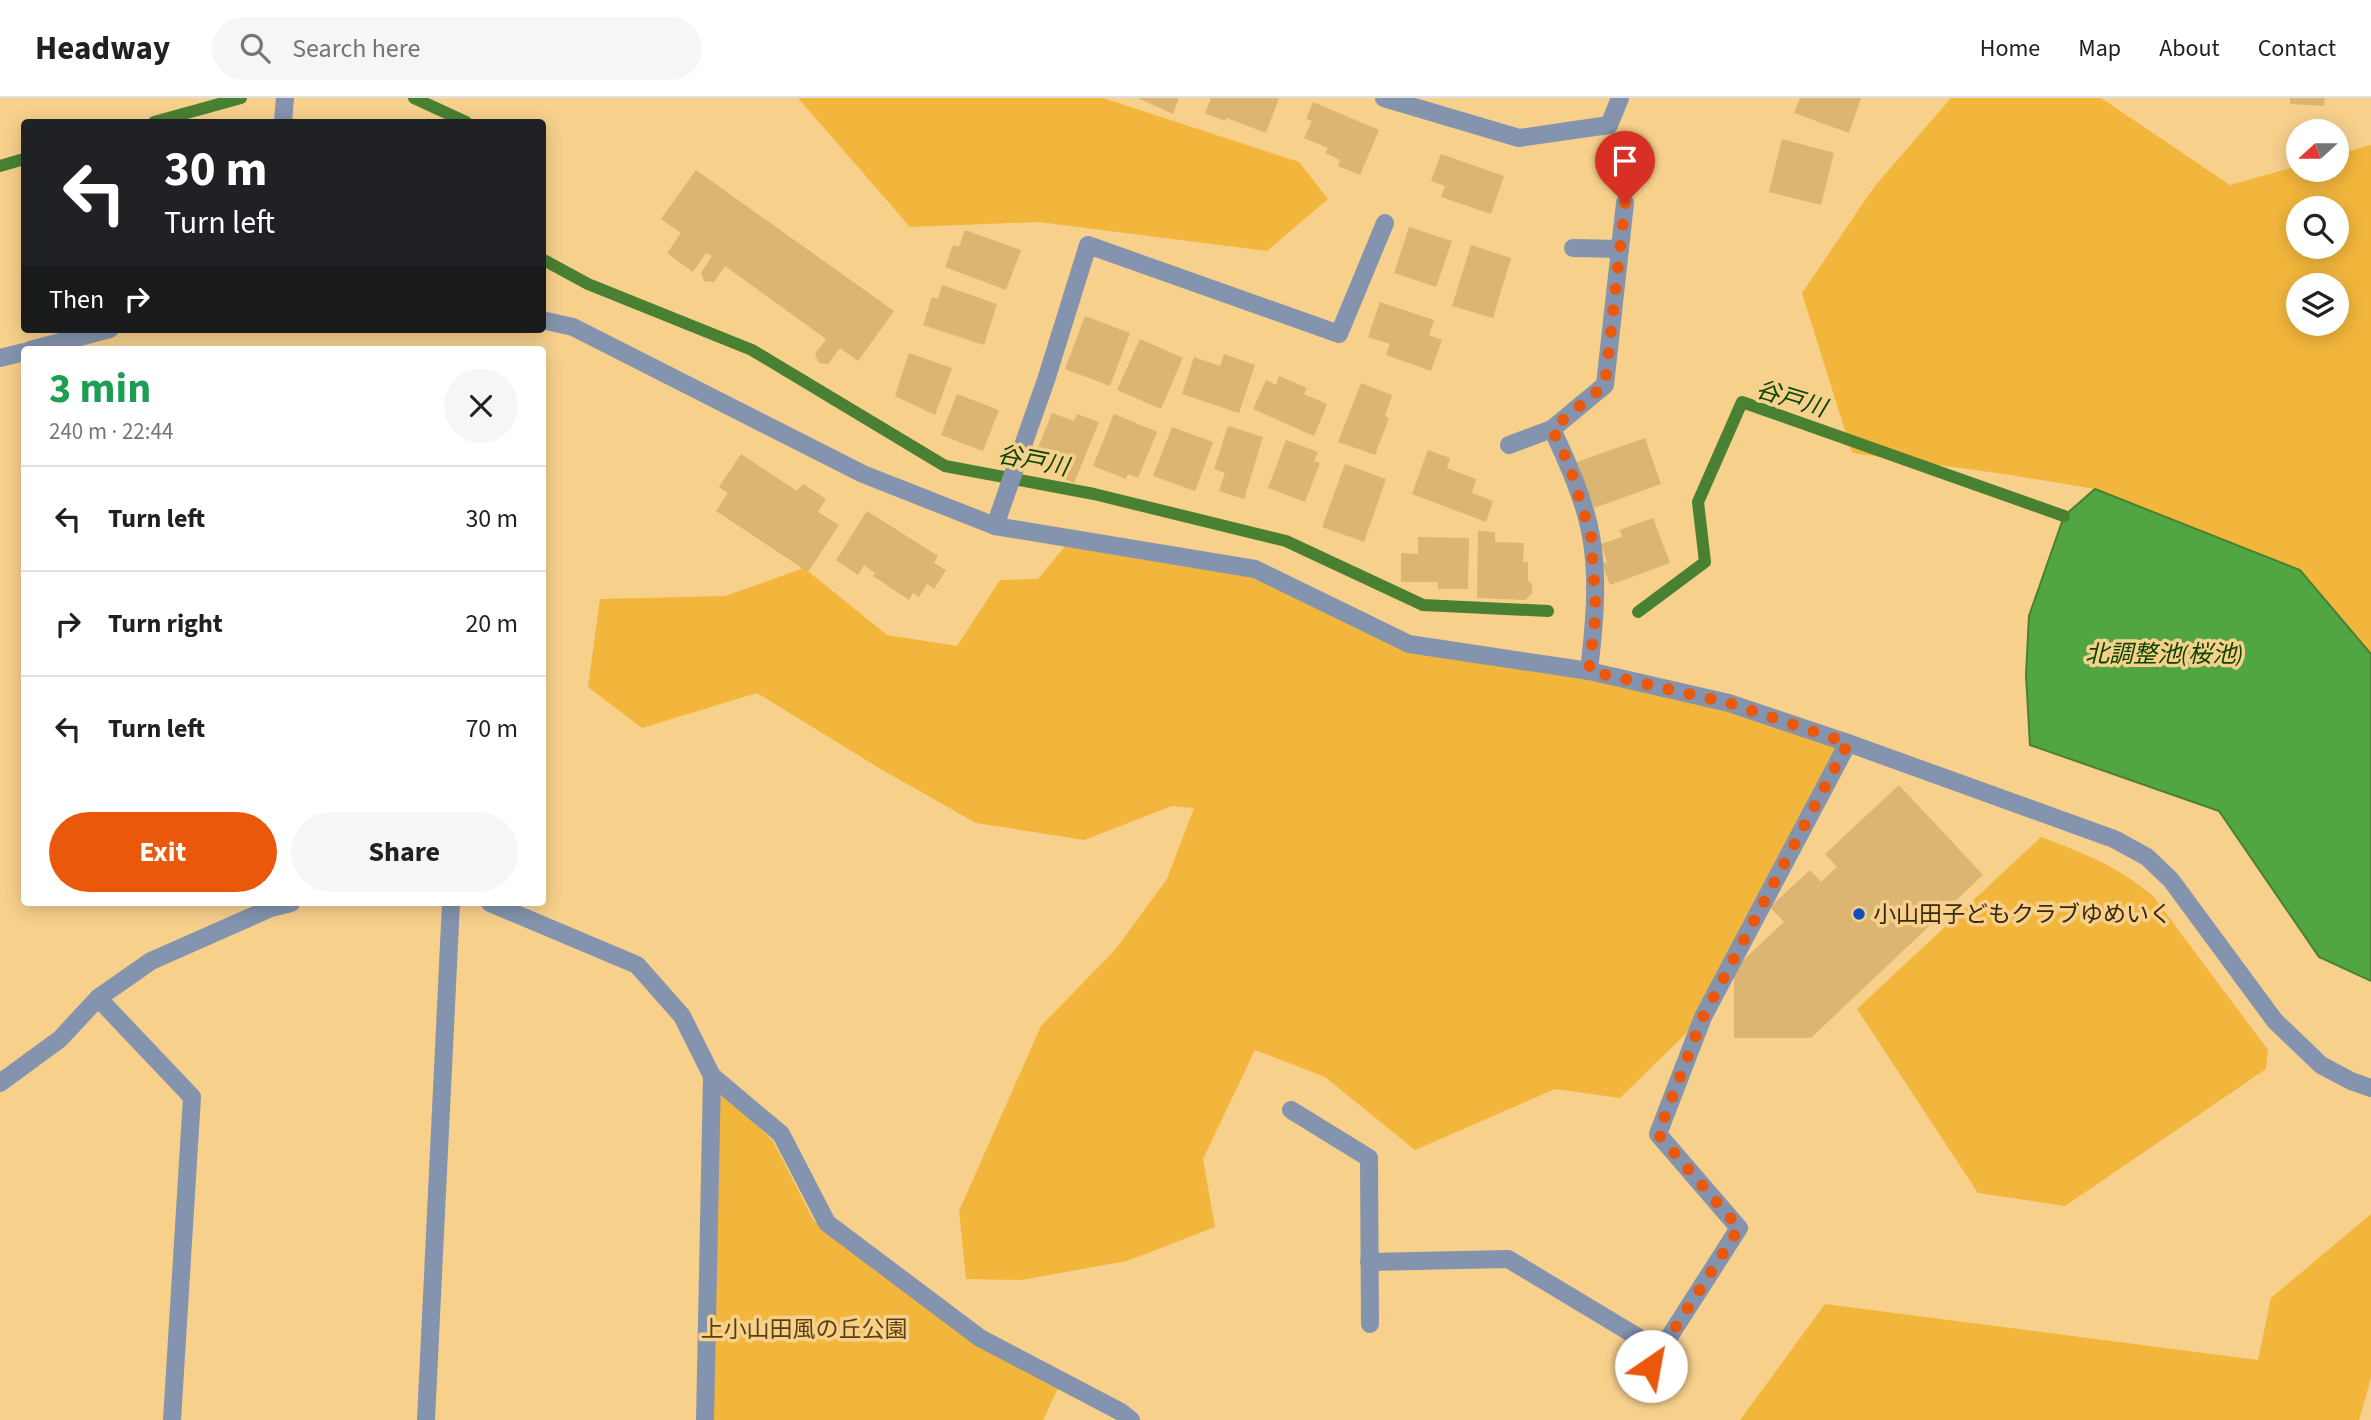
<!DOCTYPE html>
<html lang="en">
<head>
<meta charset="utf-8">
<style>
  :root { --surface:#fff; --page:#f6f6f6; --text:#202124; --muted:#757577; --line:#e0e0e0; --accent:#ea580c }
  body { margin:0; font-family:"Source Sans 3","Noto Sans JP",sans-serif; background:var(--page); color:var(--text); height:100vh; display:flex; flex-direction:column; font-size:26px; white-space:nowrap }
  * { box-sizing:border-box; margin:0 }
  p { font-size:23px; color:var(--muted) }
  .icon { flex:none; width:38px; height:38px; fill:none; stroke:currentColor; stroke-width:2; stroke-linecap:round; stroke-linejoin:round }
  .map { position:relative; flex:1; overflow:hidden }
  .panel { position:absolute; left:21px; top:248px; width:525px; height:560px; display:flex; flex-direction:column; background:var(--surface); border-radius:7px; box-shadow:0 4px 18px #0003 }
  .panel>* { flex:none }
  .top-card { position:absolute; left:21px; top:21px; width:525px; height:214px; border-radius:7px; box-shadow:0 4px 18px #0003; background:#202124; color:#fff; overflow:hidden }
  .needle { width:46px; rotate:249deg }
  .controls { position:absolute; left:2286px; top:21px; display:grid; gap:14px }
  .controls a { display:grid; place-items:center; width:63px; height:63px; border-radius:50%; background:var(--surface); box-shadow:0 4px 18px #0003; font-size:35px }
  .pin { position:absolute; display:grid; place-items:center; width:60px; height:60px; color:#fff; margin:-72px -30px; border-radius:50% 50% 50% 0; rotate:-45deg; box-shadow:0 0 7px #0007 }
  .pin .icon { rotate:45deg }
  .me { position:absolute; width:77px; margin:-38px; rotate:33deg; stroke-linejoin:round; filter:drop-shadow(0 0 5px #0008) }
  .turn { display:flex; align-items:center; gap:24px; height:147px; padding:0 28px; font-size:32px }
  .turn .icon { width:91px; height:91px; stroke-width:2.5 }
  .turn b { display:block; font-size:49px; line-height:60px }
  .then { display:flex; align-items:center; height:66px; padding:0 28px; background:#0003; gap:14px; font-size:26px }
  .round { display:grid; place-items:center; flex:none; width:74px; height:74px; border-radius:37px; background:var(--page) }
  .head { display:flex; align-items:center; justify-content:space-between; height:119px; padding:0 28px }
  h1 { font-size:42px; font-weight:700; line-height:52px; color:#1e9e55 }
  .action { display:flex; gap:14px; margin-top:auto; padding:14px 28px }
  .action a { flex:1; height:80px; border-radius:42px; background:var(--accent); color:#fff; font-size:28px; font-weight:700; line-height:80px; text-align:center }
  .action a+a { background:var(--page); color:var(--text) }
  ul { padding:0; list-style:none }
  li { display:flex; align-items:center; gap:21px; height:105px; padding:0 28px; border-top:2px solid var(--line) }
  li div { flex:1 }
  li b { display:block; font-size:26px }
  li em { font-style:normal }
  header { display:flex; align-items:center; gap:42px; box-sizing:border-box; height:98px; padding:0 35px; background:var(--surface); border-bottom:2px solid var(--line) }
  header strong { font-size:33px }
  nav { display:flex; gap:38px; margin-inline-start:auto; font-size:24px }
  .search { width:490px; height:63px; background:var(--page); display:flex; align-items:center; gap:18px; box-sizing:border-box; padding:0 24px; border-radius:38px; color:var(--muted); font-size:26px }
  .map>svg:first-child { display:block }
  .green { fill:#f2b63c; fill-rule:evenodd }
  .water { fill:#51a542; stroke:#4a8032; stroke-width:2 }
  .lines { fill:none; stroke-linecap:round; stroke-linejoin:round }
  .stream { stroke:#4a8032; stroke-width:12 }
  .building { fill:#dbb571 }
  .service { stroke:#8494ae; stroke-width:18 }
  .minor { stroke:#8494ae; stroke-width:18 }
  .tertiary { stroke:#8494ae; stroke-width:18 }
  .route { stroke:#ea580c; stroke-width:12; stroke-dasharray:0 21.6 }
  .poi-dot { fill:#1150bb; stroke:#f7d08c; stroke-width:2.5 }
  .labels { text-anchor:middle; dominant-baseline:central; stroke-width:7; stroke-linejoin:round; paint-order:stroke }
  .poi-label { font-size:23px; fill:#38290c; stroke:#f7d08c; text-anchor:start }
  .park-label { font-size:23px; fill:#5a400a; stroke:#f7d08c }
  .water-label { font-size:24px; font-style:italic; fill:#094400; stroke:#f7d08c }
</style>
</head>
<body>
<header>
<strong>Headway</strong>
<div class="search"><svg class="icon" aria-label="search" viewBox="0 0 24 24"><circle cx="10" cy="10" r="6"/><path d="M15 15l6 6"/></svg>Search here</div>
<nav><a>Home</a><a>Map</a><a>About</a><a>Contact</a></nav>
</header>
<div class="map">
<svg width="2371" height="1322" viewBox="0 0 2371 1322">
  <rect width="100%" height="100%" fill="#f7d08c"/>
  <g class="green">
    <path d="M798,0H1103L1299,64L1328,101L1267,153L1039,124L910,129Z"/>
    <path d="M1951,0H2101L2230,87L2298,68V72H2336V57L2371,47V556L2300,472L2095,391L2004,376L1852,355L1802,195L1874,89ZM2298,110H2336V149H2298ZM2298,187H2336V226H2298Z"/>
    <path d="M1071,441L1255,471L1409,546L1589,573L1848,645L1703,919L1620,1000L1555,991L1415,1052L1325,979L1255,952L1203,1061L1215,1129L1127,1163L1021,1182L966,1181L959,1113L1041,928L1115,852L1167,781L1194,710L1172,708L1084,742L976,725L879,670L757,595L642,630L588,589L600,501L725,498L804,470L887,537L957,548L1000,482L1038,481Z"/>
    <path d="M2041,739C2085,756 2116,767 2153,798L2268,952L2266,971L2065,1108L1978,1095L1857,911Z"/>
    <path d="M718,989L773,1043L814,1123L970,1240L1059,1288L1043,1322H710Z"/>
    <path d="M2371,1116V1280L2359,1322H1740L1825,1206L2258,1262L2271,1200Z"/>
  </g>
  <path class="water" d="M2095,391L2300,472L2371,556V883L2319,859L2219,713L2030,647L2026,577L2029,518L2064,418Z"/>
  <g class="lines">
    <g class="stream">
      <path d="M414,0L466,24"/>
      <path d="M154,24L241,0"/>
      <path d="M0,68L24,61"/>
      <path d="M542,161L588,186L752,252L945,368L1094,396L1286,443L1423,507L1548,513"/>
      <path d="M1638,514L1705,464L1698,404L1742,304L2064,418"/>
    </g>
  </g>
  <g class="building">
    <path d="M1138,0H1179L1173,16Z"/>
    <path d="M1211,0H1279L1266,35L1227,20L1225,23L1205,15Z"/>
    <path d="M1800,0H1861L1849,35L1794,15Z"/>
    <path d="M2290,0H2325L2324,8L2290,6Z"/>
    <path d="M1313,4L1379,32L1360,77L1338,68L1340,62L1325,55L1328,50L1304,40L1312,23L1306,21Z"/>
    <path d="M1782,41L1834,55L1821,107L1769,94Z"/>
    <path d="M1441,56L1504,78L1491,116L1441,99L1445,88L1431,83Z"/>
    <path d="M696,72L894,213L858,263L840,250L828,266L819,265L815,256L826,241L725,168L714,184L704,183L701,175L712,158L706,155L693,174L667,155L681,135L661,121Z"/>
    <path d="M1409,129L1452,143L1436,189L1394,175Z"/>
    <path d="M965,132L1021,152L1006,192L945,169L953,147L959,149Z"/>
    <path d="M1471,147L1511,160L1493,220L1452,208Z"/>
    <path d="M942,187L997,206L984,247L923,227L932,199L938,201Z"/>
    <path d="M1380,204L1434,222L1429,237L1442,242L1431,273L1386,257L1390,246L1368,239Z"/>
    <path d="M1085,218L1130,235L1110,288L1065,271Z"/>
    <path d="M1140,241L1183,260L1161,311L1117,292Z"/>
    <path d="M909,255L952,270L935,317L895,298Z"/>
    <path d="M1224,256L1255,267L1239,315L1182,296L1194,259L1220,268Z"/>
    <path d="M1279,278L1307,290L1304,296L1327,306L1314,338L1253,311L1266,282L1276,287Z"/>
    <path d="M1361,285L1392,297L1385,318L1389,320L1375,357L1338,344Z"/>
    <path d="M957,296L999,312L983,353L941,337Z"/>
    <path d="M1052,315L1074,323L1077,316L1099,324L1074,385L1031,367Z"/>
    <path d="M1114,316L1157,334L1138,380L1128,376L1126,381L1093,368Z"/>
    <path d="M1228,328L1263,339L1244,401L1219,393L1225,375L1214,371Z"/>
    <path d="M1172,329L1213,344L1195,393L1153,378Z"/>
    <path d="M1645,340L1661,386L1594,410L1577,364Z"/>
    <path d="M1286,342L1318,354L1314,363L1320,365L1305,404L1268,390Z"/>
    <path d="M1428,352L1450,360L1447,370L1476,381L1472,395L1493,403L1486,424L1412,396Z"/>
    <path d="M741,356L797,393L803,386L826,401L818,414L839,427L808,474L716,413L728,395L719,389Z"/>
    <path d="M1345,366L1386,381L1364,444L1322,429Z"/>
    <path d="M867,413L938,458L934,465L946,472L934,491L927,486L919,499L913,495L909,502L873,478L875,475L864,467L858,477L836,462Z"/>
    <path d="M1653,420L1670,465L1610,487L1602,466L1607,464L1601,446L1622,439L1620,432Z"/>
    <path d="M1478,433L1495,434V444L1524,445L1523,464H1528V482L1532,487V495L1525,502L1477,500Z"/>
    <path d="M1418,439L1469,440L1468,491H1438V484H1401V455L1418,456Z"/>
    <path d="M1899,687L1983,777L1811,940H1734V871L1784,824L1770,809L1810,772L1821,784L1837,769L1825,756Z"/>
  </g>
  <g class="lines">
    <g class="service">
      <path d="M1573,150L1620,151"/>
      <path d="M1552,331C1567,363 1585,403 1591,438C1599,482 1594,529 1589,573"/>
      <path d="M1509,347L1552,331L1605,287L1625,105"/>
      <path d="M1021,353L1046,282L1088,147L1339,236L1385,125"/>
    </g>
    <g class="minor">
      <path d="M1384,0L1519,40L1609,27L1620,0"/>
      <path d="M283,24L285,0"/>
      <path d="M542,222L573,229L863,376L995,428L1255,471L1409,546L1589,573L1729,605L1848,645L2114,741L2147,759L2171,782L2275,923L2321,967L2351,983L2371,990"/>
      <path d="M30,252L110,231"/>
      <path d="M0,260L24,254"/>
      <path d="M995,428L1021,353"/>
      <path d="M490,805L637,867L682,918L712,978"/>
      <path d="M98,900L192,999L172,1322"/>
      <path d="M0,985L60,941L98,900L151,863L271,810L291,805"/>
      <path d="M1291,1012L1369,1060L1370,1226"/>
      <path d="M1369,1164L1508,1161L1661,1253"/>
      <path d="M1641,1283L1739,1130L1658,1036L1703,919L1848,645"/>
      <path d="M705,1322L712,978L781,1036L827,1125L980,1240L1121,1314L1131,1322"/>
    </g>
    <path class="tertiary" d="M426,1322L451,805"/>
  </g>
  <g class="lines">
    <path class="route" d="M1625,105L1605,287L1552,331L1569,366L1591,438L1596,514L1589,573L1729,605L1848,645L1703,919L1658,1036L1739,1130L1651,1268"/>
  </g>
  <circle class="poi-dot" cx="1859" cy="816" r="7"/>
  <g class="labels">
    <g class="poi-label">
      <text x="1873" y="816">小山田子どもクラブゆめいく</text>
    </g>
    <g class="park-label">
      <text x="804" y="1231">上小山田風の丘公園</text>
    </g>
    <g class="water-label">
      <text transform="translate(1791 301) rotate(17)">谷戸川</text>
      <text transform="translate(1033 363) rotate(11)">谷戸川</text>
      <text x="2164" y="556">北調整池(桜池)</text>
    </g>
  </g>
</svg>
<div class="controls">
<a><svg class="needle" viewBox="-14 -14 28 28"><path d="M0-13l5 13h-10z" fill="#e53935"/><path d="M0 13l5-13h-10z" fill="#757577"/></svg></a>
<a><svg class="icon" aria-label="search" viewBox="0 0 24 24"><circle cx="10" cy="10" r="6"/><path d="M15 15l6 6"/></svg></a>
<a><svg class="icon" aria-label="layers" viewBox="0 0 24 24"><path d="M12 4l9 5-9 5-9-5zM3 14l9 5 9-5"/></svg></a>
</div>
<div class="pin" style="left:1625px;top:105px;background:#d93025"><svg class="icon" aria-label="arrive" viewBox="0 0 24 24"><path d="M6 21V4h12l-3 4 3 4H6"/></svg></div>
<svg class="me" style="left:1651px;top:1268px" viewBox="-20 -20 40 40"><circle r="19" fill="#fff"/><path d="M0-13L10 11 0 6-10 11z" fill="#ea580c"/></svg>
<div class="top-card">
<div class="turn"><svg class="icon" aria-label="left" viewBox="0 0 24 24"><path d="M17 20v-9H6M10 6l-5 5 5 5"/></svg><div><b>30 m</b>Turn left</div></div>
<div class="then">Then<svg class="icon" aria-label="right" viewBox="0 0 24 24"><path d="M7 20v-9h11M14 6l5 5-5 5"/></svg></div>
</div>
<section class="panel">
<div class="head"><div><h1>3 min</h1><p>240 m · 22:44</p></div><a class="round"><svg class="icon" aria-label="close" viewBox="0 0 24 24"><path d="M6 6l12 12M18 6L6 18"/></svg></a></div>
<ul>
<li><svg class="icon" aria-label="left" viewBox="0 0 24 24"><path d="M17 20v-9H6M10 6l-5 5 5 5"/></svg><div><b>Turn left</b></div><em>30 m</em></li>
<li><svg class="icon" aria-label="right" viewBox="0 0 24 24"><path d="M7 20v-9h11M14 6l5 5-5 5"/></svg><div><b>Turn right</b></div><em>20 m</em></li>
<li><svg class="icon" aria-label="left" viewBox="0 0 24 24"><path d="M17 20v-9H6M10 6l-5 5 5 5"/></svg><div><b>Turn left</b></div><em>70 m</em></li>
</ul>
<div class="action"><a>Exit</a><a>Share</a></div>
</section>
</div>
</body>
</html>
